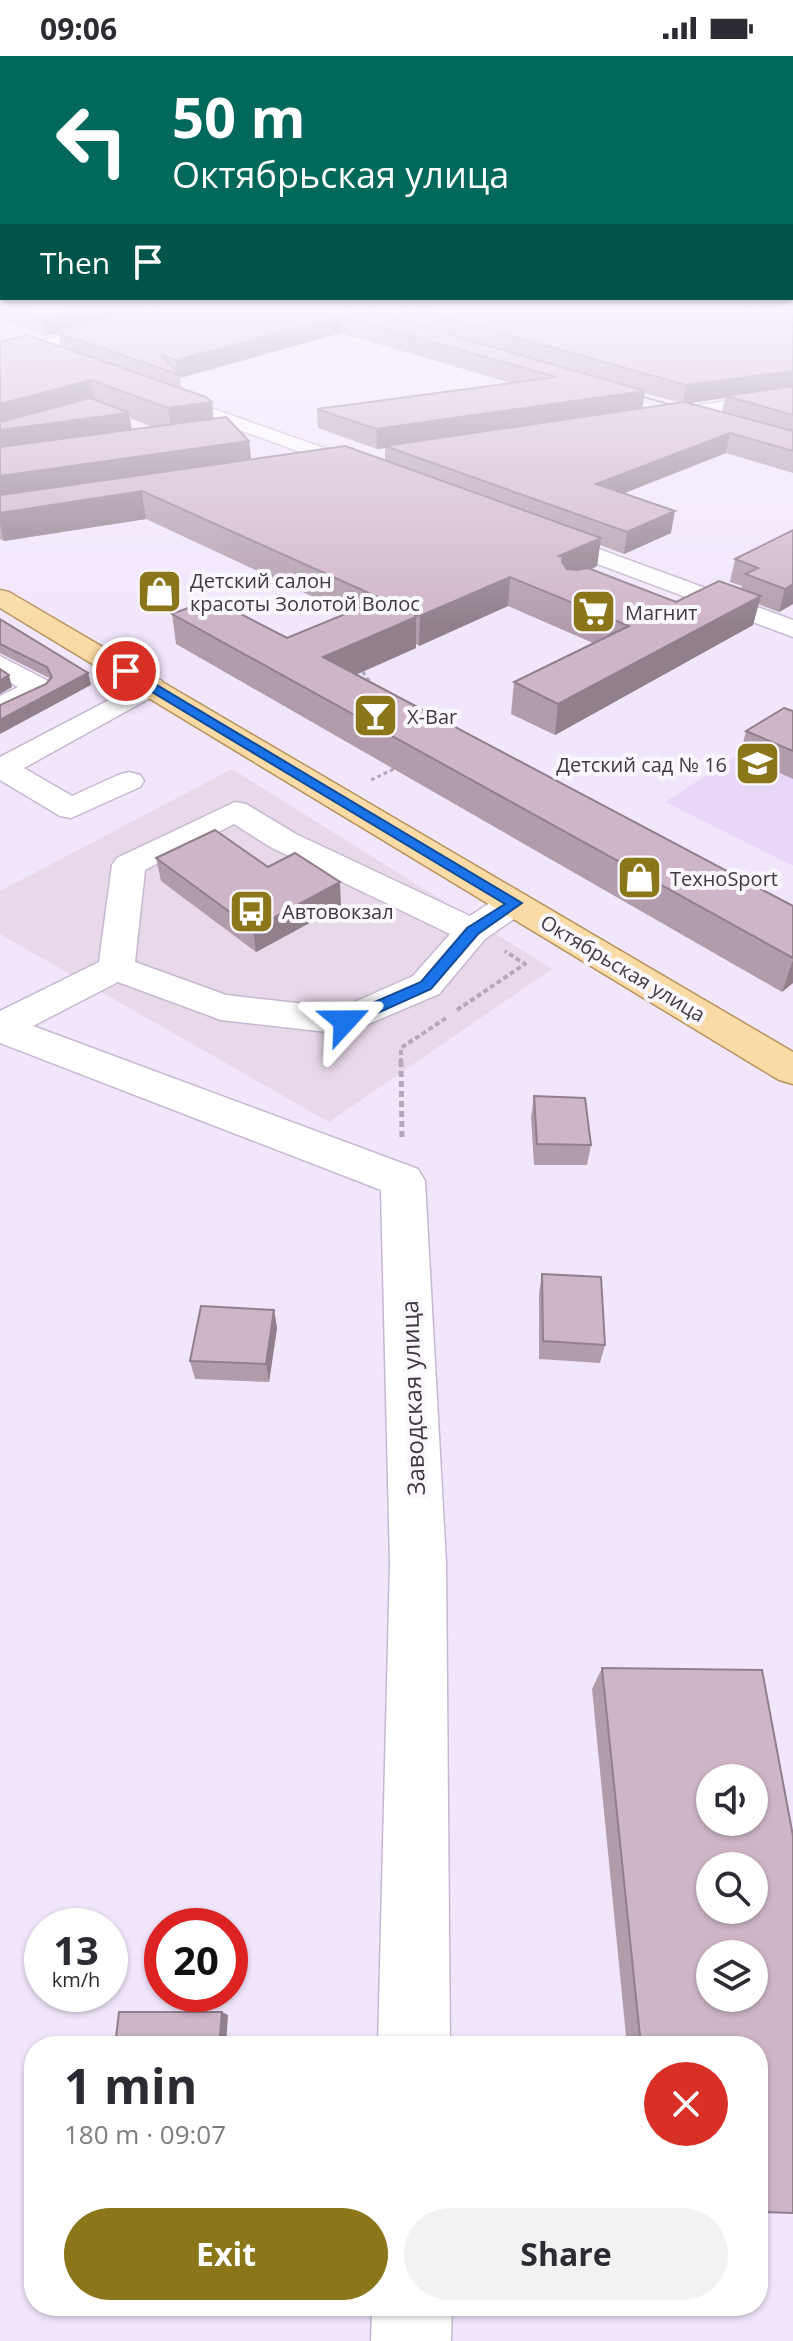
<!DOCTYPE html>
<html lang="en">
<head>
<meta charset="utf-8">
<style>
  :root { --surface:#fff; --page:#f2f2f3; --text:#2b2b33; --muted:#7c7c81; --accent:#8b761a }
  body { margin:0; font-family:"Open Sans",sans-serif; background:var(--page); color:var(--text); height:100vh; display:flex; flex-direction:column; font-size:30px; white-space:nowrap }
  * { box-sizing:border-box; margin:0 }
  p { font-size:26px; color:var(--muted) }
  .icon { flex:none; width:44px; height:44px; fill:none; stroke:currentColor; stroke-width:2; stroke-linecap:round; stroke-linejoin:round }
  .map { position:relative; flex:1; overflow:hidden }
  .drawer { position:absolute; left:24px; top:1980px; width:744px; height:280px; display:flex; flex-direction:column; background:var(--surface); border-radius:32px; box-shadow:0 2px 6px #0004 }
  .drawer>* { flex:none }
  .top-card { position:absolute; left:0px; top:0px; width:794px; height:244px; box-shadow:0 2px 6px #0004; background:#00695c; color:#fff; overflow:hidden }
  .fabs { position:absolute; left:696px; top:1708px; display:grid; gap:16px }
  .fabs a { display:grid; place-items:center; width:72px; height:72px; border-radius:50%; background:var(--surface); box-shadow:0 2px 6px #0004; font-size:40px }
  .speed { position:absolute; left:24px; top:1852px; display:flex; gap:16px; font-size:40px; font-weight:700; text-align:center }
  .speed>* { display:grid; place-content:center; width:104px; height:104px; border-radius:50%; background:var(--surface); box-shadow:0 2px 6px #0004; line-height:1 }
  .speed small { font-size:20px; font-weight:400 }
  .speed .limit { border:12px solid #d22; background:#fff; color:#111 }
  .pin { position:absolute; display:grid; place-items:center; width:68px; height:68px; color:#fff; margin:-34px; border:4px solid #fff; border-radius:50%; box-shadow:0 2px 8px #0007 }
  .me { position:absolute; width:88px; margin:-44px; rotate:66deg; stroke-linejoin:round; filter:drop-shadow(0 0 6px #0008) }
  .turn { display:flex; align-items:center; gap:28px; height:168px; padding:0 40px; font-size:36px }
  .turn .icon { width:104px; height:104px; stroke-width:2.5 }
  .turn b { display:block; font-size:56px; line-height:68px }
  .then { display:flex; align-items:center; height:76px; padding:0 40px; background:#0003; gap:16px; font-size:30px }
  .round { display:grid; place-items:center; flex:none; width:84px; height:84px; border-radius:42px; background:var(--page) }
  .headline { display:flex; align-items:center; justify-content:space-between; height:136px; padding:0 40px }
  h1 { font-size:48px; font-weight:700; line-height:60px }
  .cta { display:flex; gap:16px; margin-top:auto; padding:16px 40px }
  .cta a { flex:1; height:92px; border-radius:48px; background:var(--accent); color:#fff; font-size:32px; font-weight:700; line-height:92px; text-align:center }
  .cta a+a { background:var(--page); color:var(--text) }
  .status { display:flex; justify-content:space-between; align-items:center; height:56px; padding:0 40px; background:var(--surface); direction:ltr }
  .status svg { height:22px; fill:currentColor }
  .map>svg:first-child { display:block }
  .commercial { fill:#e9d8ea }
  .built { fill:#e9d7f9 }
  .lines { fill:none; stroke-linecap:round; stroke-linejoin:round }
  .minor-casing { stroke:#c6b8d2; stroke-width:3 }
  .major-casing { stroke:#b7935c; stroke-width:3 }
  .path-far2 { stroke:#b3a9bb; stroke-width:3; stroke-dasharray:4 3; stroke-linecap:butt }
  .path-far1 { stroke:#b3a9bb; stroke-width:4; stroke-dasharray:5 3; stroke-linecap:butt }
  .path { stroke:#b3a9bb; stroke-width:5; stroke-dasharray:6 4; stroke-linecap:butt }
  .minor { fill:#fff; fill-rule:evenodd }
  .major { fill:#fadba5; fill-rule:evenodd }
  .tram { stroke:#918898; stroke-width:2 }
  .wall { fill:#b29cac; fill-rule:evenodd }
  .shaded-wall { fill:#917f8c }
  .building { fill:#cfb5c8; stroke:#917f8c; stroke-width:2; fill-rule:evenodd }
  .route { fill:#1a73e8; stroke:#114b97; stroke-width:2 }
  .labels { text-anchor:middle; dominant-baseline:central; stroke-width:8; stroke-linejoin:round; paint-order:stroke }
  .far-poi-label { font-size:20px; fill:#3f3944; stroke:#faf7fd; text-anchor:start }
  .far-street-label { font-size:20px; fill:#3f3944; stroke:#faf7fd }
  .street-label { font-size:24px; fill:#3f3944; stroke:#faf7fd }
</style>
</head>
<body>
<div class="status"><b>09:06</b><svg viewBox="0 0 49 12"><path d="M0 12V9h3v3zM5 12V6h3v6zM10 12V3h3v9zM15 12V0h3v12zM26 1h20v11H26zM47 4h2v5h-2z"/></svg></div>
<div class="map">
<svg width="793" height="2285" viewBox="0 0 793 2285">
  <rect width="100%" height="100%" fill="#f2e6fc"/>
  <path class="commercial" d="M232,713L552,913L329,1066L0,878V835Z"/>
  <path class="built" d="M785,668L793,671V810L665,746Z"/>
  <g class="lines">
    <defs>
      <g id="minor">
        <path d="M184,249H211L208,252L0,305V295Z"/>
        <path d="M157,333L378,411L381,415L371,421L364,419L151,342L148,338Z"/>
        <path d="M793,335V345L653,368L644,362L653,356Z"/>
        <path d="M544,473L793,564V581L536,485L533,480L536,475Z"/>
        <path d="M0,600L48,625L52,631L48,637L0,659V640L18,631L0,620Z"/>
        <path d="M151,622L161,624L165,630L161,636L24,712L72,740L118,719L129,716L140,719L144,725L140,731L71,762L60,760L0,724V701Z"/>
        <path d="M235,746L246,748L296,778L470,860C489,848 504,834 527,840L532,847L527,854L485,883L439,938L345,978L221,964L118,926L33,970L418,1113L425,1125L446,1507L450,1990H378L390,1507L381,1134L0,987V955L99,906L112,809L117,802ZM234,768L272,792L450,878L413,920L341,952L226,939L135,906L145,814Z"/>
        <path d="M372,2250H452L451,2285H371Z"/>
      </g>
      <path id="major" d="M0,534L9,536L793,996V1028L779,1024L0,552Z"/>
    </defs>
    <use href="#minor" class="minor-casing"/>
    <use href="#major" class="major-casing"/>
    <g class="path-far2">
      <path d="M359,610L374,632"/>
      <path d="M371,724L398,711"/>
    </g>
    <g class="path-far1">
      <path d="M457,954L525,908L505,895"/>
      <path d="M401,1007V992L446,962"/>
    </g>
    <path class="path" d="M401,1005L402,1084"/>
    <use href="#minor" class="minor"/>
    <use href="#major" class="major"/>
    <path class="tram" d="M623,335L689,354"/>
  </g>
  <g class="wall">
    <path d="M0,249H793V417L726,397L623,438L671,477L624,498L600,489L597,510L592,513L676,546L741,533L742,530L730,526L735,503L793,474V548L779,556L758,548L753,569L555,679L511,658L514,626L593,587L508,550L419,590L416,588V592L356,619L793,850V927L782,936L176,588L172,558L287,582L348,557L146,463L4,485L0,483V286L61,291L58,277L71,274L46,280L0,264ZM341,277L511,327L317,353L318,372L377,393L385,392V404L251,403L213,363L212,346L181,332L180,322ZM645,337L651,339L678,346L642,352ZM725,342L722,356L690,347ZM130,362L153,371L132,374Z"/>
    <path d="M0,563L88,617L91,629L46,628L50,624L49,622L0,597Z"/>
    <path d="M793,655V723L740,699L746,675Z"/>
    <path d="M156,802L268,811L341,850L256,896L161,825Z"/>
    <path d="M534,1040L591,1089L587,1109H534L531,1061Z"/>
    <path d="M542,1218L605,1289L600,1307L539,1303V1237Z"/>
    <path d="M274,1254L277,1272L269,1326L195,1323L190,1305Z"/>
    <path d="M602,1612L758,1990H627L592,1633Z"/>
  </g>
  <g class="shaded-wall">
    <path d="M99,249H171L70,272L71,274L46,280L43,262Z"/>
    <path d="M341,260V277L180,322V319L178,318L176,304Z"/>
    <path d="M793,315V333L726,340L725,342L683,348L686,329Z"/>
    <path d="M91,324L95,349L129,357L133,383L0,401V348Z"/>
    <path d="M645,335L642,354L385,390V392L377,393L376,373Z"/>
    <path d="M212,346L214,372L171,378L168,352Z"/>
    <path d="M730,377L726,397L593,449L596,428Z"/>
    <path d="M249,385L252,411L0,448V420Z"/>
    <path d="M142,435L146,463L4,485L0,468V457Z"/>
    <path d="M675,455L671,477L624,498L627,476Z"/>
    <path d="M601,482L597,510L560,527L559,500Z"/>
    <path d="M510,521L508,550L419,590L420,560Z"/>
    <path d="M793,528V548L779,556L785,533Z"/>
    <path d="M761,540L753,569L555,679L558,648Z"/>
    <path d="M416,561V592L325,632L323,601Z"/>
    <path d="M88,617L91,629L0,678V664Z"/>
    <path d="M9,619L12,631L0,638V625Z"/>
    <path d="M340,826L341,850L256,896L253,873Z"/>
    <path d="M793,904V927L782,936Z"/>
    <path d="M274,1254L277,1272L269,1326L266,1308Z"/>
    <path d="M222,1956L228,1959L226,1990H219Z"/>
  </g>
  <g class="building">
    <path d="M4,249H99L43,262Z"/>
    <path d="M162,249H346L645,335L376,373L317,353L556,321L341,260L176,304L161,299L180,319L58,277L75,273L70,272Z"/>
    <path d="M401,249H740L793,262V315L686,329Z"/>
    <path d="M27,279L206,341L212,346L168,352L91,324L0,348V286Z"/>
    <path d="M793,330V359L726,340Z"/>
    <path d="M90,342L129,357L0,374V366Z"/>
    <path d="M684,346L793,375V395L730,377L596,428L675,455L627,476L385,390Z"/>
    <path d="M226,361L249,385L0,420V391Z"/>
    <path d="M345,390L601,482L559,500L563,501L562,506L567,513L577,514L588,512L676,546L719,525L761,540L558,648L514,626L629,570L510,521L420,560L414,557L416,561L323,601L793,850V902L172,558L212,543L287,582L382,543L142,435L0,457V439Z"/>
    <path d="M793,474V528L785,533L745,518L758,512L735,503Z"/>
    <path d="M0,563L88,617L0,664V649L46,628L52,621L47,611L0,588Z"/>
    <path d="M0,613L9,619L0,625Z"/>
    <path d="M784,652L793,655V695L746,675Z"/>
    <path d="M215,774L268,811L295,797L340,826L253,873L156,802Z"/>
    <path d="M534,1040L585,1042L591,1089L537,1088Z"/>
    <path d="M542,1218L601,1221L605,1289L543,1285Z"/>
    <path d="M201,1250L274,1254L266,1308L190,1305Z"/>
    <path d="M602,1612L762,1614L793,1780V2157L758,2156V1990H641ZM710,1722H754V1766H710ZM710,1810H754V1854H710ZM710,1898H754V1942H710Z"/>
    <path d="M119,1956H222L219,1990H115Z"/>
  </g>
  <linearGradient id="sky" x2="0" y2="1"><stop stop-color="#6daed7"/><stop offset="0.44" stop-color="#f9f4fe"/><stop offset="1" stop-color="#f9f4fe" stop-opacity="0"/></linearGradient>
  <rect width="793" height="569" fill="url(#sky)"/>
  <path class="route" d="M122,613H130L522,847L478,878L431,933L351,969H340V961L421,926L467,872L505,848L122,618Z"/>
  <defs>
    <symbol id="shop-square" viewBox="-11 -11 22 22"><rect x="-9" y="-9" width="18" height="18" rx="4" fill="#8b761a" stroke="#faf7fd"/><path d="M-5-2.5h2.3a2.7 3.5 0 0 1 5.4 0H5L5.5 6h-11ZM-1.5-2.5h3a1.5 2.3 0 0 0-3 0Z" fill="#fff"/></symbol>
    <symbol id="supermarket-square" viewBox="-11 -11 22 22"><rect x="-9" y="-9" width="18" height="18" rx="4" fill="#8b761a" stroke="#faf7fd"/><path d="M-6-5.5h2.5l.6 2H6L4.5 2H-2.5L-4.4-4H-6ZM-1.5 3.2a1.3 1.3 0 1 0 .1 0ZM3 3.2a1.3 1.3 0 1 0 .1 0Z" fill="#fff"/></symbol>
    <symbol id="bar-square" viewBox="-11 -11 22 22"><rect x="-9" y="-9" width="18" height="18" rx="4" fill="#8b761a" stroke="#faf7fd"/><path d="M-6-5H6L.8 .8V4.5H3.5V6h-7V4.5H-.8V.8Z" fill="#fff"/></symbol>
    <symbol id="school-square" viewBox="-11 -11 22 22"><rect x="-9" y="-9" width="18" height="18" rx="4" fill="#8b761a" stroke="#faf7fd"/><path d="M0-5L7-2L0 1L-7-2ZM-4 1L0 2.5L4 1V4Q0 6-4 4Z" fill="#fff"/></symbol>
    <symbol id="bus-square" viewBox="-11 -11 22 22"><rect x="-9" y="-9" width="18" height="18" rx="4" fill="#8b761a" stroke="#faf7fd"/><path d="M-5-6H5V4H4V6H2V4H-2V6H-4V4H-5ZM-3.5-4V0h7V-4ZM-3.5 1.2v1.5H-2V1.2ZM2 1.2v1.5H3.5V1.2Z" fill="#fff"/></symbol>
  </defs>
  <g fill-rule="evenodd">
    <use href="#shop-square" x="134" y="510" width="51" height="51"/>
    <use href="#supermarket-square" x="568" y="530" width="51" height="51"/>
    <use href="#bar-square" x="350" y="634" width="51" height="51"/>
    <use href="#school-square" x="732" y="682" width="51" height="51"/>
    <use href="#shop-square" x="614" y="796" width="51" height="51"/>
    <use href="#bus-square" x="226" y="830" width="51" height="51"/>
  </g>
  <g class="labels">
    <g class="far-poi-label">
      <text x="190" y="524">Детский салон<tspan x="190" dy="23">красоты Золотой Волос</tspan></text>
      <text x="625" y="556">Магнит</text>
      <text x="407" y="660">X-Bar</text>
      <text x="727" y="708" text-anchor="end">Детский сад № 16</text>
      <text x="670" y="822">ТехноSport</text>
      <text x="282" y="855">Автовокзал</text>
    </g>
    <g class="far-street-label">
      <text transform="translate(623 912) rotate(31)">Октябрьская улица</text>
    </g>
    <g class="street-label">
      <text transform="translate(412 1342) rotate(-92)">Заводская улица</text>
    </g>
  </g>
</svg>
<div class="fabs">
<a><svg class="icon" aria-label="sound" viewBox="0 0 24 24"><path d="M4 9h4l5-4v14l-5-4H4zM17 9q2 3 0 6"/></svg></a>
<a><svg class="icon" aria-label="search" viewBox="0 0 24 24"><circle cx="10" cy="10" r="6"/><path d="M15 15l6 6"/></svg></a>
<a><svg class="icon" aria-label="layers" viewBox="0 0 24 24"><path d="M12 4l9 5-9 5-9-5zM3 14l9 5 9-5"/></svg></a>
</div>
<div class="speed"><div>13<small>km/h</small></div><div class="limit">20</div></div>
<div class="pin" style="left:126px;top:615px;background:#d93025"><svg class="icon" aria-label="arrive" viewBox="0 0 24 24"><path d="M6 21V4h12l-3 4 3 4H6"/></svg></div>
<svg class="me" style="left:345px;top:965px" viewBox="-20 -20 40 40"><path d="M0-17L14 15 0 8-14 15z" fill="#1a73e8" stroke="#fff" stroke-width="4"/></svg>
<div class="top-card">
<div class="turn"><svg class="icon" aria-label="left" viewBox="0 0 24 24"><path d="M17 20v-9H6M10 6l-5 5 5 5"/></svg><div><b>50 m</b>Октябрьская улица</div></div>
<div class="then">Then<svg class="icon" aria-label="arrive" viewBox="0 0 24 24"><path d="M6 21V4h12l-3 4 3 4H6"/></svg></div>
</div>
<section class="drawer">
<div class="headline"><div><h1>1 min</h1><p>180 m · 09:07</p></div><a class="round" style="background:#d93025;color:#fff"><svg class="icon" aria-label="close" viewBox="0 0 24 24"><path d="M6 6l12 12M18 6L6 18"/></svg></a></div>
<div class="cta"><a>Exit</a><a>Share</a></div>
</section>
</div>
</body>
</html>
